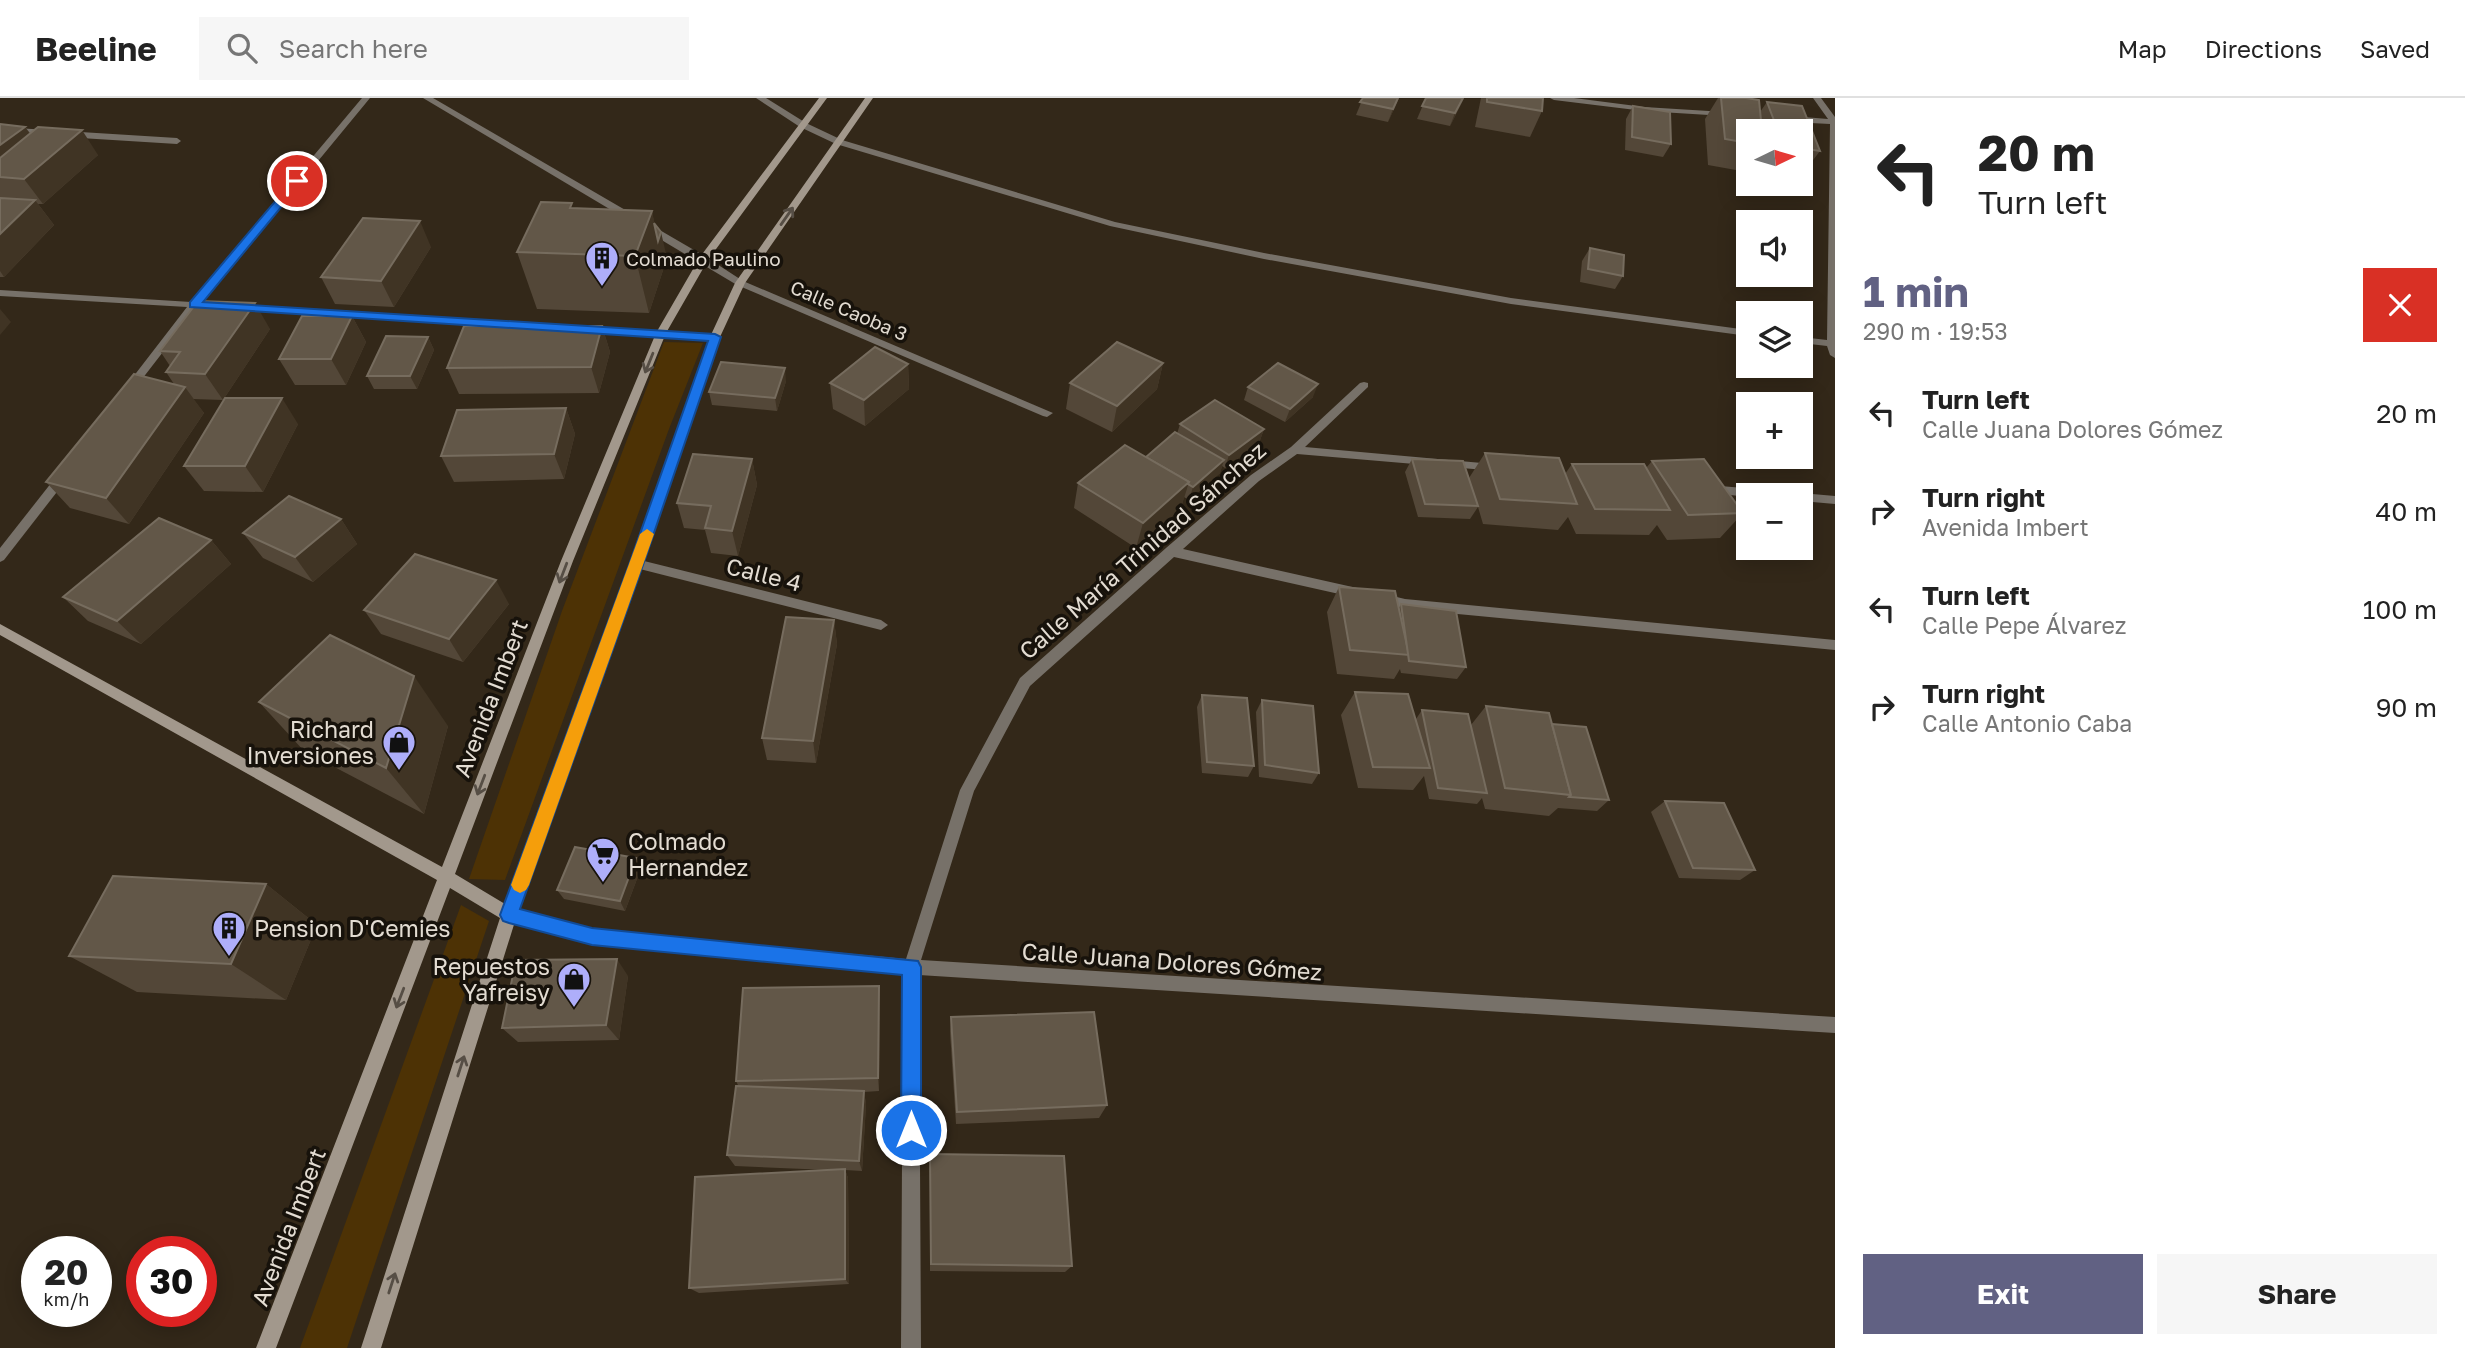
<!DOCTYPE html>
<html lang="en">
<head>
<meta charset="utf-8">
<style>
  :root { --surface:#fff; --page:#f6f6f6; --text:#222; --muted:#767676; --line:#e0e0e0; --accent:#616183 }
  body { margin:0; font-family:"Golos Text",sans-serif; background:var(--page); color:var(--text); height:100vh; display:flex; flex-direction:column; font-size:26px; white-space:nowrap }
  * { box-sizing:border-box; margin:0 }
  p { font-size:23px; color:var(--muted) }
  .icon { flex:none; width:38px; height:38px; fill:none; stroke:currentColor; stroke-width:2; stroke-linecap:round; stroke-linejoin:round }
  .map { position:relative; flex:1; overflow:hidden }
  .sheet { display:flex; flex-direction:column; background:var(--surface); width:630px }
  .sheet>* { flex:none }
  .guide { background:#fff; color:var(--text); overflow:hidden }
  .needle { width:46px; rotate:85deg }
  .fabs { position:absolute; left:1736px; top:21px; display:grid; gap:14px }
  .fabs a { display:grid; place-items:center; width:77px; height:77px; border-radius:0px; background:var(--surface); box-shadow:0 4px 18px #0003; font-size:35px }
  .speed { position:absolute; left:21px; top:1138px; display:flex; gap:14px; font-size:35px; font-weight:700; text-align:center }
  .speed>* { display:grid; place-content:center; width:91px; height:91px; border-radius:50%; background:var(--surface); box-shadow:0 4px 18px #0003; line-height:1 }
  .speed small { font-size:18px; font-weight:400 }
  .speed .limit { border:10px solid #d22; background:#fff; color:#111 }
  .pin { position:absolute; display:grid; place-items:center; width:60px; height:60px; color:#fff; margin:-30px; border:4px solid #fff; border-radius:50%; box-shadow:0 2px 7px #0007 }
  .me { position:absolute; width:77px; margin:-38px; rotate:0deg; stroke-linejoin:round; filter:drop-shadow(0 0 5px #0008) }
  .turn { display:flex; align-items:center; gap:24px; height:147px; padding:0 28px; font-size:32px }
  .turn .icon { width:91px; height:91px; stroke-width:2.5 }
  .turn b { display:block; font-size:49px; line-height:60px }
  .round { display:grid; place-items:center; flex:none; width:74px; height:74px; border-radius:0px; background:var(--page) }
  .overview { display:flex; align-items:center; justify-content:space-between; height:119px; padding:0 28px }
  h1 { font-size:42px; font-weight:700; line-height:52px; color:var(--accent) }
  .button { display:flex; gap:14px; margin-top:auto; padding:14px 28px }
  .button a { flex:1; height:80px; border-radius:0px; background:var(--accent); color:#fff; font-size:28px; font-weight:700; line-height:80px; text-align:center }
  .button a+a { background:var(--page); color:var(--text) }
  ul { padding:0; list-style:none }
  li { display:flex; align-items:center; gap:21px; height:98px; padding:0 28px }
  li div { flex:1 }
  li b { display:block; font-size:26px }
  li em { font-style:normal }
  header { display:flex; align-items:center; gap:42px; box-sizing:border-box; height:98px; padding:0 35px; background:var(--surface); border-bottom:2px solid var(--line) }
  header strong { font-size:33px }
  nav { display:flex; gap:38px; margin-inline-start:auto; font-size:24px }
  .search { width:490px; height:63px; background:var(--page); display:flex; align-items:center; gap:18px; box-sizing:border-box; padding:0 24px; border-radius:0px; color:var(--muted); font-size:26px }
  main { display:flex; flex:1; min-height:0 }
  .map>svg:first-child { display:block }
  .green { fill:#4d3205 }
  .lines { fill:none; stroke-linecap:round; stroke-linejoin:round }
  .street { fill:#777169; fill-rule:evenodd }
  .secondary { fill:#a2988c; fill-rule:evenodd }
  .wall { fill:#534738 }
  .shaded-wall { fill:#403424 }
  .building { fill:#625748; stroke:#766c5e; stroke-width:2 }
  .oneway { stroke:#564e45 }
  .route { fill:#1a73e8; stroke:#114b97; stroke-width:2 }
  .slow { fill:#f59e0b }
  .labels { text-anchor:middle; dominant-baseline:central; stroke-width:7; stroke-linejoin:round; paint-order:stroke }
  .far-poi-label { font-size:19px; fill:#e3dcd2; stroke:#17120b; text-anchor:start }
  .far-street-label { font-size:19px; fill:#e3dcd2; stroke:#17120b }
  .street-label { font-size:23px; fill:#e3dcd2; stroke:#17120b }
  .poi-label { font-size:23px; fill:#e3dcd2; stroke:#17120b; text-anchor:end }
</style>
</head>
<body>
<header>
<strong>Beeline</strong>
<div class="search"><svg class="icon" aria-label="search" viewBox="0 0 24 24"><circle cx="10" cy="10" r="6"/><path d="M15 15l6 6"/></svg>Search here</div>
<nav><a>Map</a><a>Directions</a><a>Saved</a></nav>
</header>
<main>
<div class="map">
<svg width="1835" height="1250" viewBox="0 0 1835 1250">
  <rect width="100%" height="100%" fill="#332819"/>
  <g class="green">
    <path d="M664,244L703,245L669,331L505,782L469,781L562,513Z"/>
    <path d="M461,807L489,823L347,1250H300Z"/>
  </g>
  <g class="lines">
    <g class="street">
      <path d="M362,0H370L202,204L216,206V210H197L132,294H124L123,292L187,209L0,198V192L191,204Z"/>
      <path d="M423,0H433L706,159L743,183L1053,315L1047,319L1043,318L737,187Z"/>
      <path d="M756,0H766L806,25L842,42L1115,124L1264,155L1511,200L1748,232V238L1511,206L1264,161L1110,128L836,46L800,29Z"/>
      <path d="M1550,0H1574L1644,9L1725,14L1729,16L1725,18L1644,13L1554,2Z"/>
      <path d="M1813,0H1821L1835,19V260L1830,257L1827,248L1801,245V239L1827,242L1830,26L1791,24L1787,21L1791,18L1828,21Z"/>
      <path d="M0,29L177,40L181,43L177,46L0,35Z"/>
      <path d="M239,206L558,226L563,229L558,232L235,211L234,209Z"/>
      <path d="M585,228L715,236L720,239L715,242L581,233V229Z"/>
      <path d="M1364,284L1368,285V289L1305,349L1493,366L1499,370L1497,373L1297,356L1259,383L1183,451L1357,490L1362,492L1363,495L1362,498L1357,500L1174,459L1030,588L974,693L921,862L1835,919V935L919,877L921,1250H901L903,876L592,847L503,822L501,817L503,812L509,810L592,831L906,861L960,692L1020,580L1166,450L1251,377L1291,349L1360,285Z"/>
      <path d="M63,374L67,375V381L4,462L0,464V450L59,375Z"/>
      <path d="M1708,387L1780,393L1786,397L1748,399L1704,394L1702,391Z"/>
      <path d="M1801,395L1835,398V406L1801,403V397H1796Z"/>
      <path d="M636,461L881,522L888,527L881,532L632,469L630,466Z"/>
      <path d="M1380,495L1405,501L1835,542V552L1405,511L1375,503L1374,500L1375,497Z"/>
    </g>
    <path class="secondary" d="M819,0H827L708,162L666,235L573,463L455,776L505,806L630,466L710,239L735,185L865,0H873L745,185L720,239L642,466L517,817L381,1250H361L500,820L450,790L276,1250H256L437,782L0,537V526L442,769L561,463L656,235L700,159Z"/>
  </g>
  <g class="wall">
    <path d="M1363,0H1399L1388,24L1356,17Z"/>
    <path d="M1426,0H1464L1450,28L1417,21Z"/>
    <path d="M1481,0H1543L1542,13L1530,39L1475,29Z"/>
    <path d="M1718,0H1746L1759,2L1760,14L1767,4L1802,8L1820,53L1801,78V33H1748V72L1747,74L1708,67L1705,21Z"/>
    <path d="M1633,8L1671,46L1663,59L1625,52L1626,21Z"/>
    <path d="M0,26L25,29L30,35L98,57L43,106H38L54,127L4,179H0Z"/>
    <path d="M574,110L652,113L654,125L667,160L649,215L537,211L517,154Z"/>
    <path d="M431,149L394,209L335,206L321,179Z"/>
    <path d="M1590,150L1623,178L1615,191L1580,184L1582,163Z"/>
    <path d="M352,218L366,244L346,287H295L279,261Z"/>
    <path d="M602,228L610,254L599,295L459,296L447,270Z"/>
    <path d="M270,231L223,302L193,301L204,315L129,426L70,410L46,384L174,286L166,274L170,268L160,253Z"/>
    <path d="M428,239L434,252L417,291H374L367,278Z"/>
    <path d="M1163,265L1157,291L1112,334L1066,311L1070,285Z"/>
    <path d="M908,266L909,291L865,328L833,311L830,285Z"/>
    <path d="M786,283L777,313L712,307L709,294Z"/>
    <path d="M1248,289L1313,299L1285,324L1244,302Z"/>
    <path d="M566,310L575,336L564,381L454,384L441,358Z"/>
    <path d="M298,326L263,394L204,393L184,368Z"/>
    <path d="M1180,326L1264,331L1259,345L1225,370L1222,368L1220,375L1189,402L1184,399L1181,410L1136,450L1074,410L1078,385L1146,359L1177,336Z"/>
    <path d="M1485,355L1565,376L1572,366L1646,370L1652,363L1743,415L1720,440L1667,442L1657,427L1649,437L1576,436L1568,419L1558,432L1483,426L1478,409L1470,421L1418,419L1405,374L1412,361L1469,380Z"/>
    <path d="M752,361L757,387L738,458L711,455L705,432L684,430L677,405Z"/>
    <path d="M341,421L357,446L313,484L263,460L243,435Z"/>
    <path d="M211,442L231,466L141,546L88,523L63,499Z"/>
    <path d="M1339,489L1399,510L1401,506L1466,569L1457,581L1401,575L1400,571L1394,581L1337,576L1327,514Z"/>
    <path d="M509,506L463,564L381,536L364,512Z"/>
    <path d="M834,522L837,546L816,665L767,662L762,640Z"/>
    <path d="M1355,594L1416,621L1422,612L1471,627L1486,608L1552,626L1609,702L1597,713L1558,710L1549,718L1485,711L1482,700L1477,706L1429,701L1424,678L1413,692L1358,690L1341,617Z"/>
    <path d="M1202,597L1254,668L1248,679L1202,675L1197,609Z"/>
    <path d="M1262,602L1319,675L1312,686L1259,679L1256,614Z"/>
    <path d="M259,604L448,628L424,716L304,653Z"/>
    <path d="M1665,703L1755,772L1740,782L1679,780L1651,714Z"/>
    <path d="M641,770L625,813L564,801L557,792Z"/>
    <path d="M266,786L317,827L286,902L137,894L69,858Z"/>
    <path d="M628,878L619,942L518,944L502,930Z"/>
    <path d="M879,888L880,904L879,993L864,994L866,1006L862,1073L845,1072L848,1080L849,1186L699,1195L689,1190L828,1072L735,1068L727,1057L739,989L736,983Z"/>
    <path d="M951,919L1107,1007L1099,1020L956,1026L950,934Z"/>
    <path d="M930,1056L1072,1168L1065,1174L930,1173Z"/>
  </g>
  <g class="shaded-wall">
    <path d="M1398,0H1399L1388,24L1393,11Z"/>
    <path d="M1463,0H1464L1450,28L1455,15Z"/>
    <path d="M25,29L43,54L0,79V47Z"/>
    <path d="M82,32L98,57L43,106L24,81Z"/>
    <path d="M35,102L54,127L4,179L0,173V136Z"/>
    <path d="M652,113L658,143L661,134L667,160L649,215L635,158Z"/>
    <path d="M420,123L431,149L394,209L381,183Z"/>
    <path d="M255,205L270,231L223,302L205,276Z"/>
    <path d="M0,211L11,224L0,237Z"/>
    <path d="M352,218L366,244L346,287L331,261Z"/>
    <path d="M602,228L610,254L599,295L591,269Z"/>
    <path d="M428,239L434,252L417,291L410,278Z"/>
    <path d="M1163,265L1157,291L1112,334L1117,308Z"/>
    <path d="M908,266L909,291L865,328L864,302Z"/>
    <path d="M785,270L786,283L777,313L775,300Z"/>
    <path d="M1318,286L1313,299L1285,324L1290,311Z"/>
    <path d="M185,289L204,315L129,426L106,400Z"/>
    <path d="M282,300L298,326L263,394L245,368Z"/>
    <path d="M566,310L575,336L564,381L554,356Z"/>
    <path d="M1264,331L1259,345L1225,370L1229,357Z"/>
    <path d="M752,361L757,387L738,458L732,433Z"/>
    <path d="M1224,362L1220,375L1189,402L1193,389Z"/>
    <path d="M1189,384L1181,410L1136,450L1143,425Z"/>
    <path d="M341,421L357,446L313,484L295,459Z"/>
    <path d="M211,442L231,466L141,546L117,523Z"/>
    <path d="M496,482L509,506L463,564L449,541Z"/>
    <path d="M834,522L837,546L816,665L813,643Z"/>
    <path d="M414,578L448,628L424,716L386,670Z"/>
    <path d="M636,760L641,770L625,813L620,803Z"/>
    <path d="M266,786L317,827L286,902L231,866Z"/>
    <path d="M617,861L628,878L619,942L606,927Z"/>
    <path d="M879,888L880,904L879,993L878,980Z"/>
    <path d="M864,993L866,1006L862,1073L859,1063Z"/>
    <path d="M845,1071L848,1080L849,1186L845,1181Z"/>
  </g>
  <g class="building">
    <path d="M1363,0H1398L1393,11L1360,4Z"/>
    <path d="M1426,0H1463L1455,15L1422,8Z"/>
    <path d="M1487,0H1543L1542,13L1487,4Z"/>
    <path d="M1721,0H1746L1759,2L1762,33H1748V45L1725,41Z"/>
    <path d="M1767,4L1802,8L1820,53L1801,50V33H1778Z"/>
    <path d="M1633,8L1670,14L1671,46L1632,39Z"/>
    <path d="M0,26L25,29L0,47Z"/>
    <path d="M38,29L82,32L24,81L0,79V60Z"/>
    <path d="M0,100L35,102L0,136Z"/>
    <path d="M541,104L572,105L570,110L652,113L635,158L517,154Z"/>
    <path d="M363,120L420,123L381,183L321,179Z"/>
    <path d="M654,125L661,134L658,143Z"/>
    <path d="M1590,150L1624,157L1623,178L1588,171Z"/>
    <path d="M198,203L255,205L205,276L166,274L180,254L160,253Z"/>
    <path d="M302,218H352L331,261H279Z"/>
    <path d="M464,228H602L591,269L447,270Z"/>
    <path d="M386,238L428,239L410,278H367Z"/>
    <path d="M1117,244L1163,265L1117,308L1070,285Z"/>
    <path d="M875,249L908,266L864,302L830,285Z"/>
    <path d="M721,264L785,270L775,300L709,294Z"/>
    <path d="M1278,265L1318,286L1290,311L1248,289Z"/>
    <path d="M134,276L185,289L106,400L46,384Z"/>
    <path d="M225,300H282L245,368H184Z"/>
    <path d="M1215,302L1264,331L1229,357L1180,326Z"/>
    <path d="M566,310L554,356L441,358L457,312Z"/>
    <path d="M1175,334L1224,362L1193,389L1188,386L1189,384L1146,359Z"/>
    <path d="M1125,347L1189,384L1143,425L1078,385Z"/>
    <path d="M1485,355L1559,360L1577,406L1500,401Z"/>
    <path d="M693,356L752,361L732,433L705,430L711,408L677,405Z"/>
    <path d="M1412,361L1463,363L1478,408L1425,406Z"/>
    <path d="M1704,361L1743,415L1688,417L1652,363Z"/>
    <path d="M1572,366H1644L1670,412L1595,411Z"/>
    <path d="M289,398L341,421L295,459L243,435Z"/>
    <path d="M159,420L211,442L117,523L63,499Z"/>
    <path d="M415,456L496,482L449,541L364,512Z"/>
    <path d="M1339,489L1395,493L1409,557L1350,552Z"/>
    <path d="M1401,506L1456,513L1466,569L1409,563Z"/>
    <path d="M786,519L834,522L813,643L762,640Z"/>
    <path d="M330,537L414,578L386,670L259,604Z"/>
    <path d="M1355,594L1408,596L1430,670L1373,669Z"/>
    <path d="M1202,597L1247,600L1254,668L1207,664Z"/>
    <path d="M1262,602L1313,608L1319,675L1265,667Z"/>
    <path d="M1486,608L1549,615L1571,697L1505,690Z"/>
    <path d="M1422,612L1468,616L1487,695L1438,690Z"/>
    <path d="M1552,626L1586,629L1609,702L1569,699L1571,697Z"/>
    <path d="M1665,703L1724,705L1755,772L1693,770Z"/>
    <path d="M575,749L636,760L620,803L557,792Z"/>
    <path d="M113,778L266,786L231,866L69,858Z"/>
    <path d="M617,861L606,927L502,930L516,862Z"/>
    <path d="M879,888L878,980L736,983L743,890Z"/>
    <path d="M1094,914L1107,1007L957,1014L951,919Z"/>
    <path d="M736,988L864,993L859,1063L727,1057Z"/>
    <path d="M930,1056L1064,1058L1072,1168L931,1166Z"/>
    <path d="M845,1071V1181L689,1190L695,1079Z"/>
  </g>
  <defs><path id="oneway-shaft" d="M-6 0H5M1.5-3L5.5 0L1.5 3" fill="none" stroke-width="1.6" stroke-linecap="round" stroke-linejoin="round" transform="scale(1.75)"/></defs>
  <g class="oneway">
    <use href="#oneway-shaft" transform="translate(787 118) rotate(-55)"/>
    <use href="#oneway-shaft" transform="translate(649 265) rotate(112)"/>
    <use href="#oneway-shaft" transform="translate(563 475) rotate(111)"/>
    <use href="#oneway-shaft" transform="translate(481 687) rotate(111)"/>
    <use href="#oneway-shaft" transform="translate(400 900) rotate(111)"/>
    <use href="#oneway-shaft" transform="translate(461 968) rotate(-72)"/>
    <use href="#oneway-shaft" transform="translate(392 1185) rotate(-72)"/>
  </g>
  <path class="route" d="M297,80L301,81V85L203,204L715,236L721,239L643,467L520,811L592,830L918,863L921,869V1032L918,1039L911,1042L904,1039L901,1032L902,877L592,847L509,825L503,823L500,817L629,467L708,243L190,209V204L294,81Z"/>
  <path class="slow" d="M647,431L654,436L529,787L526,792L520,795L514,792L511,787L640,436Z"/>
  <defs>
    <symbol id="building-pin" viewBox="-11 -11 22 30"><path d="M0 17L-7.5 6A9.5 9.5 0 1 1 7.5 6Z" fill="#aeaefa" stroke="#17120b"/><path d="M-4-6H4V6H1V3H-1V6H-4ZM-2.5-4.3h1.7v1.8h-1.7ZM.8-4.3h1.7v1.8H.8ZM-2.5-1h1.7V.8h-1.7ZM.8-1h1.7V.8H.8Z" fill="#111"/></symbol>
    <symbol id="shop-pin" viewBox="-11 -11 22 30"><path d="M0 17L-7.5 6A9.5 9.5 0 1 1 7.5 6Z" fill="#aeaefa" stroke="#17120b"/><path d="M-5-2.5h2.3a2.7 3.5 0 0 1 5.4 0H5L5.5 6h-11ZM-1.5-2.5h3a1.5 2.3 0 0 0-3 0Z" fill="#111"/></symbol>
    <symbol id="supermarket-pin" viewBox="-11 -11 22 30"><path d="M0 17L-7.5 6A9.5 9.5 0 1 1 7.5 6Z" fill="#aeaefa" stroke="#17120b"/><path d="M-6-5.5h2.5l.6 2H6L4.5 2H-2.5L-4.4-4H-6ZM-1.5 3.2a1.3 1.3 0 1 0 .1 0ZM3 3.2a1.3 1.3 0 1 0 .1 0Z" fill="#111"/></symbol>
  </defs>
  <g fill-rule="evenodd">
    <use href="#building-pin" x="583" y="141" width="38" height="52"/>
    <use href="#shop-pin" x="380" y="625" width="38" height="52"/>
    <use href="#supermarket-pin" x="584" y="737" width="38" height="52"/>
    <use href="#building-pin" x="210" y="811" width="38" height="52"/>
    <use href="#shop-pin" x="555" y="862" width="38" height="52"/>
  </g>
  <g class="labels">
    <g class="far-poi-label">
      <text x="626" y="160">Colmado Paulino</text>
    </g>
    <g class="far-street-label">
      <text transform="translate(849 212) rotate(23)">Calle Caoba 3</text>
    </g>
    <g class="street-label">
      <text transform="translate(1142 452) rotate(-41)">Calle María Trinidad Sánchez</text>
      <text transform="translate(764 476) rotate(14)">Calle 4</text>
      <text transform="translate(490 600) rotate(-69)">Avenida Imbert</text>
      <text transform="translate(1172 863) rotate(4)">Calle Juana Dolores Gómez</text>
      <text transform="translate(288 1129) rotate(-69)">Avenida Imbert</text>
    </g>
    <g class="poi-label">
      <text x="374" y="631">Richard<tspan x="374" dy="26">Inversiones</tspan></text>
      <text x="628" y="743" text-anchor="start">Colmado<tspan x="628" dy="26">Hernandez</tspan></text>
      <text x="254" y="830" text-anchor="start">Pension D'Cemies</text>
      <text x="550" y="868">Repuestos<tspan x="550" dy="26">Yafreisy</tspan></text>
    </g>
  </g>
</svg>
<div class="fabs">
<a><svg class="needle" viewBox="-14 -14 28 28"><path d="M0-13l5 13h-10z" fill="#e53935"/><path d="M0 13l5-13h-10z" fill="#767676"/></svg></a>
<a><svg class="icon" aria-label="sound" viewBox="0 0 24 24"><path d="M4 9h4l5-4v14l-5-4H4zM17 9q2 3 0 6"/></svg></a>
<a><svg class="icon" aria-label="layers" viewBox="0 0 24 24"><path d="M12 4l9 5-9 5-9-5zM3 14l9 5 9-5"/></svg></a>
<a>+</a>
<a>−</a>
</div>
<div class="speed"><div>20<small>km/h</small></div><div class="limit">30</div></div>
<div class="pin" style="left:297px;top:83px;background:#d93025"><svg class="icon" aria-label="arrive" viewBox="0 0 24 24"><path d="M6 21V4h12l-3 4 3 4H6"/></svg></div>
<svg class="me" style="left:911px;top:1032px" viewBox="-20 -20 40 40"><circle r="17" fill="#1a73e8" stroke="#fff" stroke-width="3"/><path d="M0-11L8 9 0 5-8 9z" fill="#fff"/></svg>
</div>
<section class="sheet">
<div class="guide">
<div class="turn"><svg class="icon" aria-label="left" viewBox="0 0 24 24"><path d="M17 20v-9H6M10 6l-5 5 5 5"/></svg><div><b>20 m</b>Turn left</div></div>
</div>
<div class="overview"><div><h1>1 min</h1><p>290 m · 19:53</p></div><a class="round" style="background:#d93025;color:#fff"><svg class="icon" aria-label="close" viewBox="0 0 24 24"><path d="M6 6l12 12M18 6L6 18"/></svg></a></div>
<ul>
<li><svg class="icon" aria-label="left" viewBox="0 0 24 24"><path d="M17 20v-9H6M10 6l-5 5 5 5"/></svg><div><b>Turn left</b><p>Calle Juana Dolores Gómez</p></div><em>20 m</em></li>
<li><svg class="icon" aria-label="right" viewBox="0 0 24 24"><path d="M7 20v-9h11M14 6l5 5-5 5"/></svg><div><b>Turn right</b><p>Avenida Imbert</p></div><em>40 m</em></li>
<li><svg class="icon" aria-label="left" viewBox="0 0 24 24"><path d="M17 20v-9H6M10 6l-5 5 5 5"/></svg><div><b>Turn left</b><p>Calle Pepe Álvarez</p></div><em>100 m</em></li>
<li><svg class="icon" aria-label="right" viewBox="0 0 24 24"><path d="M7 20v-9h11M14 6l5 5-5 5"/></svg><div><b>Turn right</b><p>Calle Antonio Caba</p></div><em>90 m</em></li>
</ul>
<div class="button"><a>Exit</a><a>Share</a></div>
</section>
</main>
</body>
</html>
